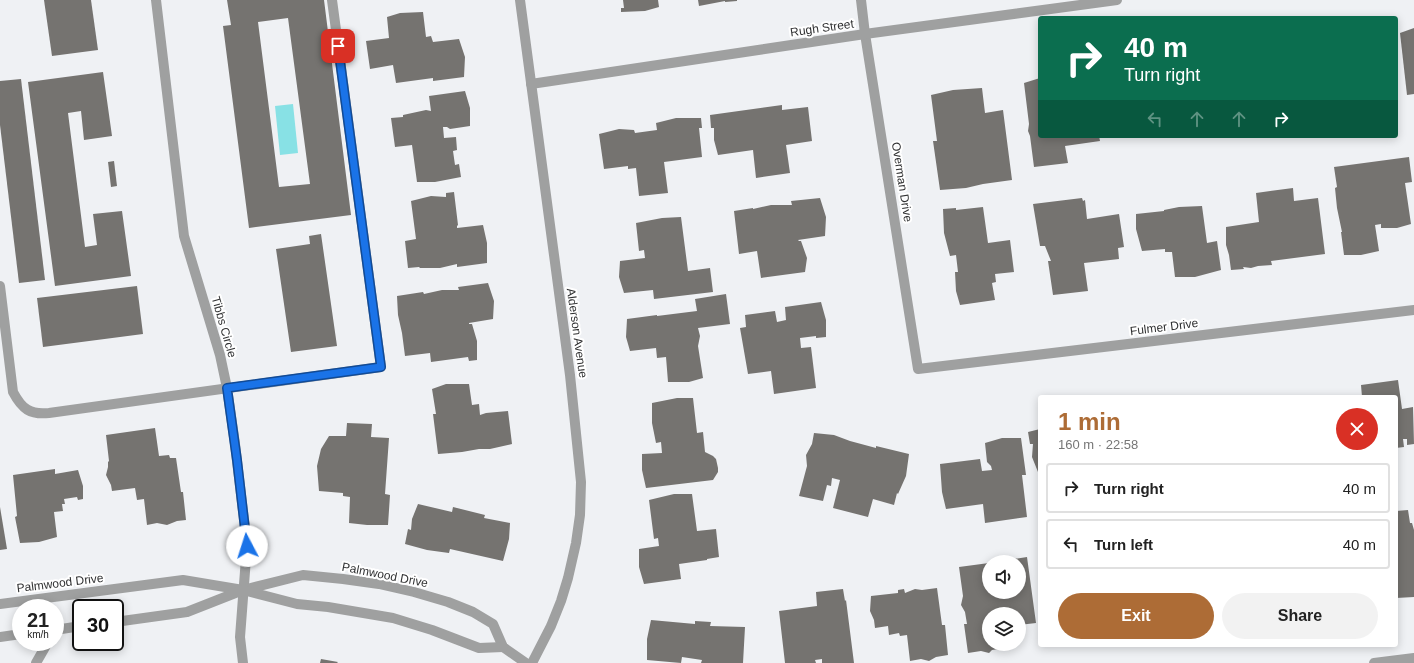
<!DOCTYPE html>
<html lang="en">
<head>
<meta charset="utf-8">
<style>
  :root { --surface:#fff; --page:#f2f2f2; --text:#222; --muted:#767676; --line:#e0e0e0; --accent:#ad6c36 }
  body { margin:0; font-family:Helvetica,sans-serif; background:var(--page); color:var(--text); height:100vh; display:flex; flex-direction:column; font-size:15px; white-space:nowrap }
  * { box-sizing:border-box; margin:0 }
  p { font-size:13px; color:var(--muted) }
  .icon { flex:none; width:22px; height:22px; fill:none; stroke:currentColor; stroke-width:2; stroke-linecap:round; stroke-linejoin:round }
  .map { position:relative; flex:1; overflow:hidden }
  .panel { position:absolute; left:1038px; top:395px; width:360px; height:252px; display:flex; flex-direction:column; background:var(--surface); border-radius:4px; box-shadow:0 2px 10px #0003 }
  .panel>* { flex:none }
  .guide { position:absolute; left:1038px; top:16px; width:360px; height:122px; border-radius:4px; box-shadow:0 2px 10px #0003; background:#0b6e4f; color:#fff; overflow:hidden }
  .fabs { position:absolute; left:982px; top:555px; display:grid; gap:8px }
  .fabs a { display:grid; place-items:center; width:44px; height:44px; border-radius:50%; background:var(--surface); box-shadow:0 2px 10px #0003; font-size:20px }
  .speed { position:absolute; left:12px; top:599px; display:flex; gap:8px; font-size:20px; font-weight:700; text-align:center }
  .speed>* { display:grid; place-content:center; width:52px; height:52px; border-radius:50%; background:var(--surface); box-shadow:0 2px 10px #0003; line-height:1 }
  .speed small { font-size:10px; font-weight:400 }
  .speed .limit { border:2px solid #111; border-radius:6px; background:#fff; color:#111 }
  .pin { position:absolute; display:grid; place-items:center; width:34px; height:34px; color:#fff; margin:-17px; border-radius:8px; box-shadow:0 2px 6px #0006 }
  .me { position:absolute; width:44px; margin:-22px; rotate:355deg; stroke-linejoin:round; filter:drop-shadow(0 0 3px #0008) }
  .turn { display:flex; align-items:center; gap:14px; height:84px; padding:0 20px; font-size:18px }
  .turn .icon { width:52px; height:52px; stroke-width:2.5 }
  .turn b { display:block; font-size:28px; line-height:34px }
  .lanes { display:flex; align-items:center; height:38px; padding:0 20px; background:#0003; justify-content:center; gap:20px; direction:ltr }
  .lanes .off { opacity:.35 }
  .round { display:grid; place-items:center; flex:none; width:42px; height:42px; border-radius:21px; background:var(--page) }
  .summary { display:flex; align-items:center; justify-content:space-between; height:68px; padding:0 20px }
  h1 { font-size:24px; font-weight:700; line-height:30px; color:var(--accent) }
  .action { display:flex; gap:8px; margin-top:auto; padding:8px 20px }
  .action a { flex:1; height:46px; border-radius:24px; background:var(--accent); color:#fff; font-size:16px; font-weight:700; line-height:46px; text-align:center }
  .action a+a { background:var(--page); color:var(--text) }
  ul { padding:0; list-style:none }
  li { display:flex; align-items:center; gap:12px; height:50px; margin:0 8px 6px; padding:0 12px; border:2px solid var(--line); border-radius:4px }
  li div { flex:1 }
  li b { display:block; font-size:15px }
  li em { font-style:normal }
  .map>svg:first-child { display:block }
  .water { fill:#88e1e5 }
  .building { fill:#757370; fill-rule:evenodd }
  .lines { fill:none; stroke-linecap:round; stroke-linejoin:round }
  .service { stroke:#9fa0a0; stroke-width:10 }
  .minor { stroke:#9fa0a0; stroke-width:10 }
  .route-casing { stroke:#114b97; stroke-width:10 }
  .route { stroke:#1a73e8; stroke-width:7 }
  .labels { text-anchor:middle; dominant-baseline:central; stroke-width:4; stroke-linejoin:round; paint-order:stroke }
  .street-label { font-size:12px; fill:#303132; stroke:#fff }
</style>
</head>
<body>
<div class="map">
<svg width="1414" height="663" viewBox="0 0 1414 663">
  <rect width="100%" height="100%" fill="#eff1f4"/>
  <path class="water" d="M293,104L298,153L280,155L275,106Z"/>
  <g class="building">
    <path d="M44,0H91L98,50L52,56Z"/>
    <path d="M227,0H324L351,215L249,228L223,26L231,25ZM288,18L310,184L279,187L258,22Z"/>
    <path d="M623,0H658L659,7L645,11L621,12V8H624Z"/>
    <path d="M698,0H737V1L725,2V1L699,6Z"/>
    <path d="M423,12L426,37L431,36L433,42L459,39L465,57L464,77L433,81V78L396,83L393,65L370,69L366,41L389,38L387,17L400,13Z"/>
    <path d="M1414,28V94L1407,95L1400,33Z"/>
    <path d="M103,72L112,136L84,140L81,111L68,113L85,247L97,245L93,214L122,211L131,276L55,286L28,82Z"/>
    <path d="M1040,78V136H1099L1100,141L1065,146L1068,163L1034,167L1030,136L1028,131L1029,124L1024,83Z"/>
    <path d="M21,79L45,280L19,283L0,125V81Z"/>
    <path d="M982,88L985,113L1003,110L1012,180L983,184L966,188L940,190L933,141H937L931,95L953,90Z"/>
    <path d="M465,91L470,108V126L450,129L447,127H443L444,138L456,137L457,150L453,151L455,165L459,164L461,177L435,182H417L412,145L395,147L391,118L403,117V115L426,110L431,111L429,96Z"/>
    <path d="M782,105V110L808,107L812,141L786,145L790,173L756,178L753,150L718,155L714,140V128H711L710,115Z"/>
    <path d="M676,118H701L702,128H699L702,157L664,162L668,193L639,196L636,168L628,169V166L604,169L599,134L619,129L634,130L635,133L657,130L656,123Z"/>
    <path d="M1409,157L1412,182L1405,183L1411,224L1397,228H1381V224L1375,225L1379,251L1361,255H1344L1341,232H1342L1337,208L1335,188L1337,187L1334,167Z"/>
    <path d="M114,161L117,186L111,187L108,162Z"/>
    <path d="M1293,188L1294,201L1318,198L1325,254L1271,261L1272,265L1258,266L1251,268L1243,267L1244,269L1231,270L1229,255L1226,245V227L1259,222L1256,193Z"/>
    <path d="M454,192L458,225L457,226V228L483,225L487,243V263L457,267V264L440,268H420L419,267L408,268L405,241L416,239L411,201L431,196L446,197V193Z"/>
    <path d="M820,198L826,217L825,236L798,240L799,241H801L807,258L805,272L761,278L757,251L739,254L734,211L753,208V209L771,205H792L791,201Z"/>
    <path d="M1082,198L1083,201L1085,200L1087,219L1119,214L1124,247L1118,248L1119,259L1084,263L1088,291L1053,295L1048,261H1051L1045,246H1040L1033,204Z"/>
    <path d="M1202,206L1207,243L1217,241L1221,270L1195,277H1175L1172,252H1165V249L1142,251L1136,229V214L1164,211V210L1179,207Z"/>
    <path d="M983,207L988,243L1010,240L1014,272L995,274L996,282L992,283L995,300L960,305L956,291L955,272H958L956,255L950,256L944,233L943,209L956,208V210Z"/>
    <path d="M681,217L688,271L710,268L713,292L654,299L653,290L624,293L619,277L620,261L645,258L644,250L639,251L636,223L662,218Z"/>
    <path d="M321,234L337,346L291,352L276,249L310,244L309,236Z"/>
    <path d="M488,283L494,301L493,319L469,323V324H472L477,341V360L469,361L468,357L431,362L430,353L405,356L402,333L398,315L397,296L423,292L424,294L442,290H459L458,287Z"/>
    <path d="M137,286L143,334L43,347L37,298Z"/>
    <path d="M726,294L730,324L698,328L700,336L698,346L703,378L689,382H668L666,357L657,358L656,348L630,351L626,337L627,319L657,315V316L697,311L695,299Z"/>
    <path d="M821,302L826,320V337L816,338V336L800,338L801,348L811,347L816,388L774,394L771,371L748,374L740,328L746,327L745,315L775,311L777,322L786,320L785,307Z"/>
    <path d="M1398,380L1402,409L1413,407L1414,444L1407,445V439H1403L1404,447L1396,448V397H1362L1361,385Z"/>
    <path d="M446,384H469L472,405L479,404L480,415L486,413L508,411L512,444L490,449H479L462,452L438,454L433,414H436L432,389Z"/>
    <path d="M677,398H693L697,433L703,432L705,452L713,456L716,459L718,468V472L713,480L646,488L642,470V454L662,453L661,442L656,443L652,423V403Z"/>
    <path d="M347,423L372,424L371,437L389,438L385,494L390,495L388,525H367L349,523L350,497L343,496V493L319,491L317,466L321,449L329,436H346Z"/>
    <path d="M155,428L159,456L169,455L170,458H176L181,492H183L186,520L177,521L167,525L157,523L147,525L144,499L137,500L135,488L112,491L111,485L106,475L108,467V462L109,461L106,435Z"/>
    <path d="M1040,429V471L1038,472L1032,457L1033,444H1030L1028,432Z"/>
    <path d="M814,433L834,435L850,441L876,448V446L909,454L906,476L898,494L897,493L894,505L873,499L868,517L833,508L840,480L832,478L831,486L827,485L823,501L799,496L807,466L806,455L812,444Z"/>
    <path d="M1002,438H1021L1026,475H1022L1027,517L985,523L983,504L946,509L942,492L940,464L980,459L982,471L992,470L991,466L987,462L985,443Z"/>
    <path d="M55,469V474L78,470L83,486V499L78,500L77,497L64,499L65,504H62L63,511L54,512L57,537L39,542L20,543L15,517L17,516L13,475Z"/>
    <path d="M674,494H692L697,531L716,529L719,557L707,559V560L679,564L681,579L644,584L639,567V549L659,546L658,538L654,539L649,500Z"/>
    <path d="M418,504L452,512L453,507L485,515L484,518L510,523L509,539L503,561L450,549L449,553L427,550L405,544L408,529L411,530L412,519Z"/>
    <path d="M0,507L7,549L0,550Z"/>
    <path d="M1408,510L1410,523H1412L1414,530V597L1396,598V511Z"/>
    <path d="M1027,557L1036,623L1019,625V614H989V644H1005V648L992,650L989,653L981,651L968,653L964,624H967L965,612L961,605L963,596L959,567L989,563V592H1019V562L1000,561Z"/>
    <path d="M937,588L942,625H945L948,655L936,657L929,661L921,659L910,661L907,635L900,636L899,633L889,635L888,626L875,628L874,620L870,611L871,596L898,593V590L904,589L905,593L915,589L922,590Z"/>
    <path d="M843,589L845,601L846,600L854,663H822V659L815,660L816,663H785L779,611L817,606L816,592Z"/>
    <path d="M651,620L695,624V621L711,622L710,626L745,627L743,663H701L702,660L682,657L681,663L647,660V639Z"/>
    <path d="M321,659L338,662L337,663H320Z"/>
  </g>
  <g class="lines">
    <g class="service">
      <path d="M0,286L13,392C22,409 30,415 49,413L381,367L332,0"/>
      <path d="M36,663L48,642"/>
    </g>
    <g class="minor">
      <path d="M156,0L184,236L220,355L227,388L235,444L247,545L240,637L243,663"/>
      <path d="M520,0L570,375L581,482L580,515L576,543L568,578L561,601L551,626L532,663"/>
      <path d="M861,0L865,34L918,369L1414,310"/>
      <path d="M531,84L865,34L1117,0"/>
      <path d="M0,604L183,580L243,590L303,575L343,579L379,584L414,592L448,602L473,612L493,624L503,647L526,663"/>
      <path d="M115,622L187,612L243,590L297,604L328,607L393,618L432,630L479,648L503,647"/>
      <path d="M55,630L81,626"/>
      <path d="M0,637L21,634"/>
      <path d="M1374,663L1414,658"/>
    </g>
  </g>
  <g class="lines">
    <defs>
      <path id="route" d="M247,546L237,460L227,388L381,367L338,46"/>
    </defs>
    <use href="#route" class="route-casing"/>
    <use href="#route" class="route"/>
  </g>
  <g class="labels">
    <g class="street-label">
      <text transform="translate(822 28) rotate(-8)">Rugh Street</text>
      <text transform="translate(902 182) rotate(81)">Overman Drive</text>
      <text transform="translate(224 327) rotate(74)">Tibbs Circle</text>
      <text transform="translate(1164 327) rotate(-7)">Fulmer Drive</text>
      <text transform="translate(577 333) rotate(82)">Alderson Avenue</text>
      <text transform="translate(385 575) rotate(11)">Palmwood Drive</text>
      <text transform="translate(60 583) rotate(-7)">Palmwood Drive</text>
    </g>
  </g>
</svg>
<div class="fabs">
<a><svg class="icon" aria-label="sound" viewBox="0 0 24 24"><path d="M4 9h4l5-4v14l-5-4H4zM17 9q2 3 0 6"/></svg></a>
<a><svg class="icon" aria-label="layers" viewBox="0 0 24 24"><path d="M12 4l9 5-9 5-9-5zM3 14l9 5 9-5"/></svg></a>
</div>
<div class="speed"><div>21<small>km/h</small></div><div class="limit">30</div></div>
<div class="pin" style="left:338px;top:46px;background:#d93025"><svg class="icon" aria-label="arrive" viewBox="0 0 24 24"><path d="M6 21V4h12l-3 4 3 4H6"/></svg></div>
<svg class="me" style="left:247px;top:546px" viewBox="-20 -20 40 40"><circle r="19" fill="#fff"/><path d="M0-13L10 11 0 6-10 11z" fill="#1a73e8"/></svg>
<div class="guide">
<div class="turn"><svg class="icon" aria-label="right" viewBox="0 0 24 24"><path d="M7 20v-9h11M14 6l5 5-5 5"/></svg><div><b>40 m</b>Turn right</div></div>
<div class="lanes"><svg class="icon off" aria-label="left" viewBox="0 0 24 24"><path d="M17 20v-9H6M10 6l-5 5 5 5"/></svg><svg class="icon off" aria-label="ahead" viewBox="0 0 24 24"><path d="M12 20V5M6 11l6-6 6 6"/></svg><svg class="icon off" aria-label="ahead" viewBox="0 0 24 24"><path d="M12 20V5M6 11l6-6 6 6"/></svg><svg class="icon" aria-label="right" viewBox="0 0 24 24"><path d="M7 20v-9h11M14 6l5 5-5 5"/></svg></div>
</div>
<section class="panel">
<div class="summary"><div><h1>1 min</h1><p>160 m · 22:58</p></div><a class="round" style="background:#d93025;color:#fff"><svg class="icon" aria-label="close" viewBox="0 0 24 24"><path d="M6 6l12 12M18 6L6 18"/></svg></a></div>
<ul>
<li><svg class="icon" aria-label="right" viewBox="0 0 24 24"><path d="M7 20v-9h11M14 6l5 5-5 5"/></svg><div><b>Turn right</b></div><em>40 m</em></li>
<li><svg class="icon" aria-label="left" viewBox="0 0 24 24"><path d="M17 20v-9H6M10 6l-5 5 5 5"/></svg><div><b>Turn left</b></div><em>40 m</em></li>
</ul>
<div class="action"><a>Exit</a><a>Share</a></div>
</section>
</div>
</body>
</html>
